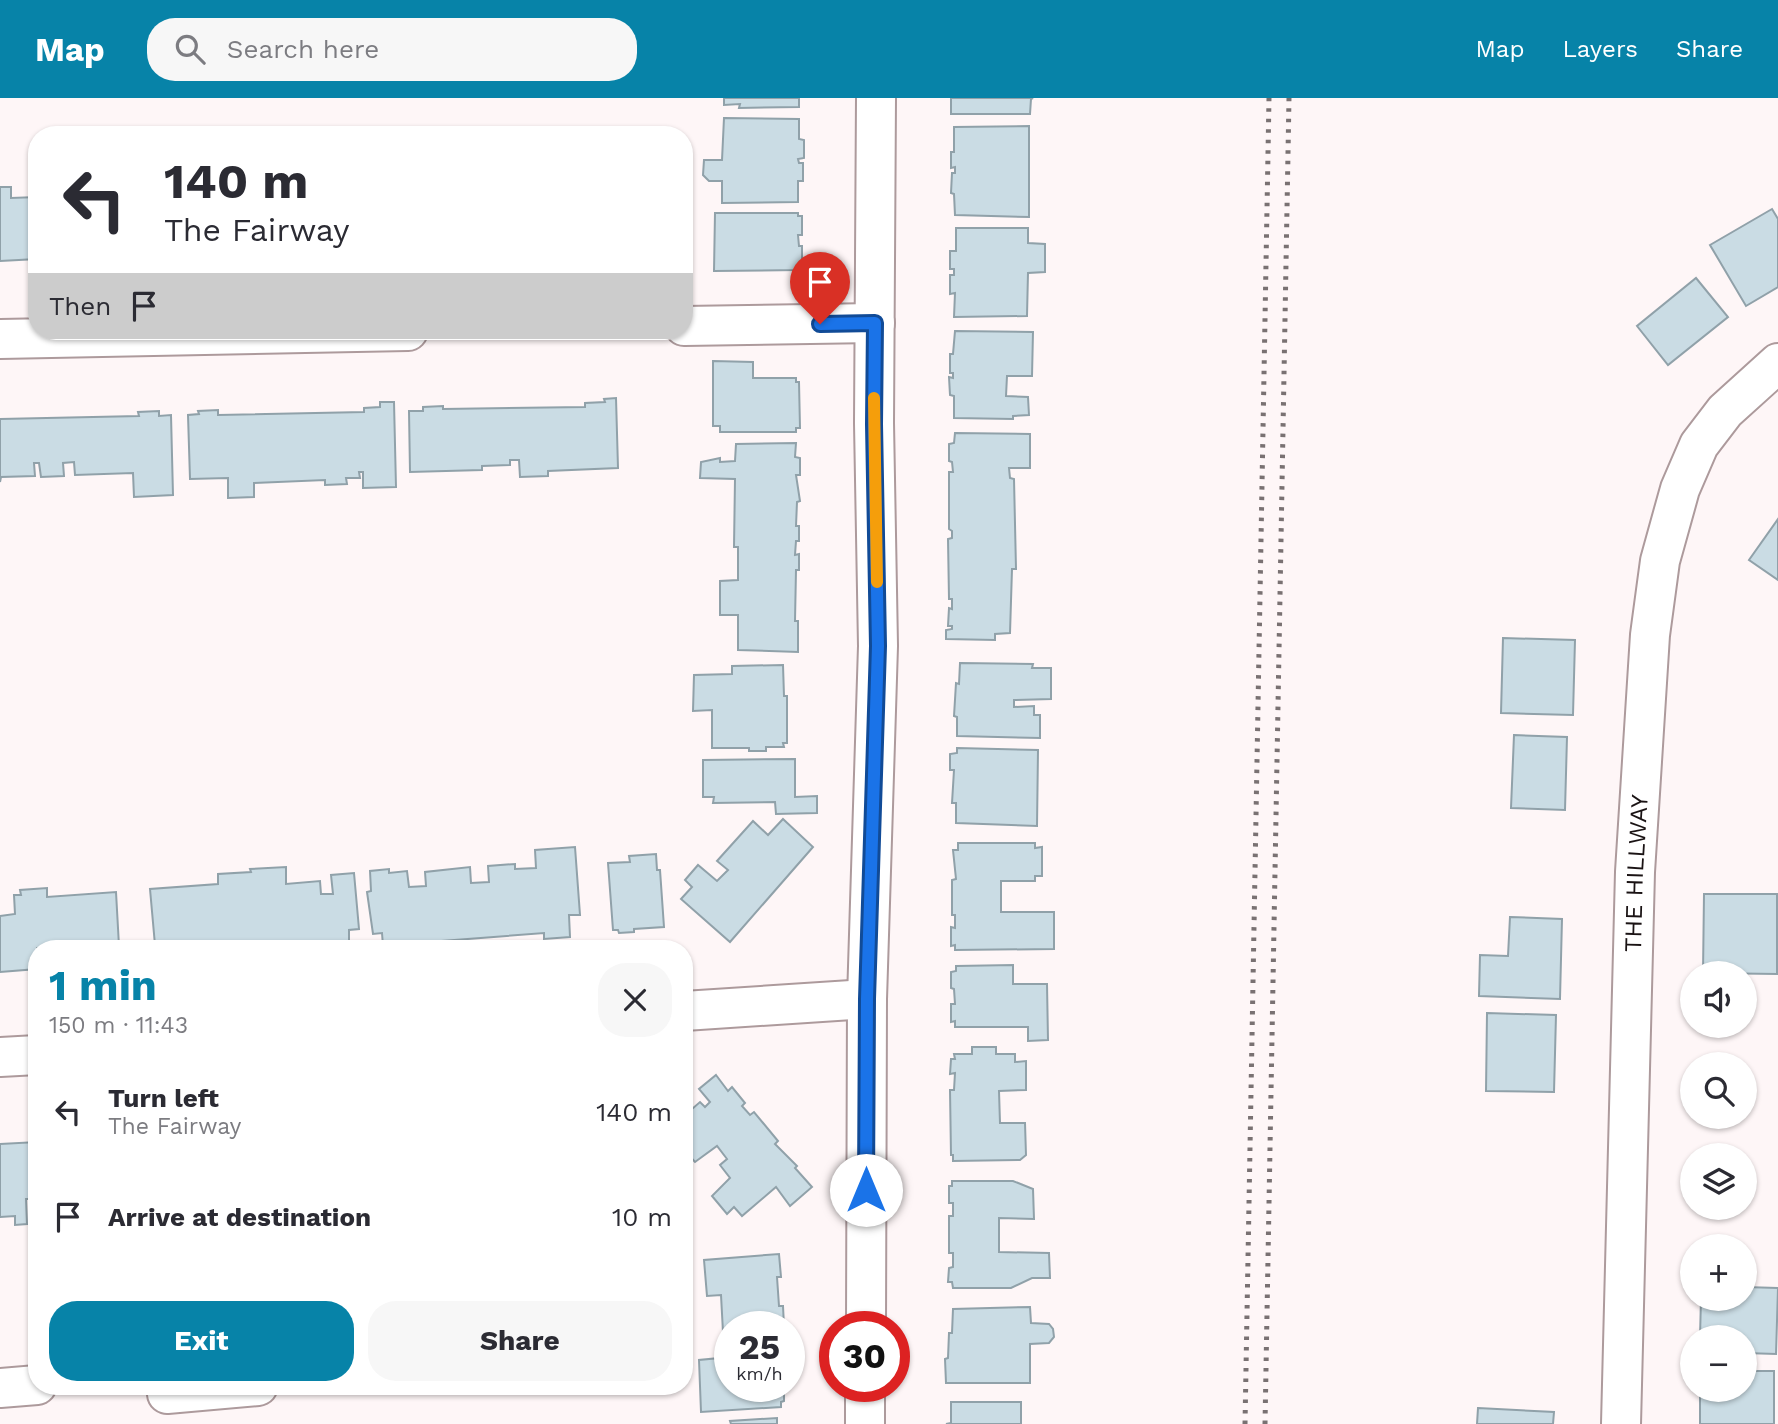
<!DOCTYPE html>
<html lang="en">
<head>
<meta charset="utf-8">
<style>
  :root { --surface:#fff; --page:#f7f7f7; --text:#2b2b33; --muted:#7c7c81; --accent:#0783a8 }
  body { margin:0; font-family:"Work Sans",sans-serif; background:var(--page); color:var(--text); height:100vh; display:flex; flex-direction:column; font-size:26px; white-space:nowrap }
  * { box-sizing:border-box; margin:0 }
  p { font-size:23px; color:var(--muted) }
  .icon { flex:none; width:38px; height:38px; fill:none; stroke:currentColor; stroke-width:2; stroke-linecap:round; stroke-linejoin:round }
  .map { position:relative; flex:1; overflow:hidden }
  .details { position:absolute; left:28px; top:842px; width:665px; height:455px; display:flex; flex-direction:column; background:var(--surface); border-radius:28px; box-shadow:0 2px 5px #0004 }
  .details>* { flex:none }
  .top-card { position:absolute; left:28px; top:28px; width:665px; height:214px; border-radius:28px; box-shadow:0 2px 5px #0004; background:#fff; color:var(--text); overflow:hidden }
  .controls { position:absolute; left:1680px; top:863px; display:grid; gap:14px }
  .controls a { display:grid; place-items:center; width:77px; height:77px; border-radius:50%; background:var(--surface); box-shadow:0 2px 5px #0004; font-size:35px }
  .speed { position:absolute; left:714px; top:1213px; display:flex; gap:14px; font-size:35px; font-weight:700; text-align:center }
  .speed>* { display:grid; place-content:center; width:91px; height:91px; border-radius:50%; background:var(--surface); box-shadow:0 2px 5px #0004; line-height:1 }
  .speed small { font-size:18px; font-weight:400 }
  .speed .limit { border:10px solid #d22; background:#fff; color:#111 }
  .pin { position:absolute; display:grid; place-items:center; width:60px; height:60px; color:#fff; margin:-72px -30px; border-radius:50% 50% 50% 0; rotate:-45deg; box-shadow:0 0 7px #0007 }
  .pin .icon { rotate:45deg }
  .me { position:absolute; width:77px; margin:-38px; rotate:0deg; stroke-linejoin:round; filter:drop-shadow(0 0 5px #0008) }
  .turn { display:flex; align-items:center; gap:24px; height:147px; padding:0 21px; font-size:32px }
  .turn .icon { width:91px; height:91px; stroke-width:2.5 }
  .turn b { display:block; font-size:49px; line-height:60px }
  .then { display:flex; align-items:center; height:66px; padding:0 21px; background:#0003; gap:14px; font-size:26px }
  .round { display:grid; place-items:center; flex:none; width:74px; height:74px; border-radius:28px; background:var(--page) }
  .summary { display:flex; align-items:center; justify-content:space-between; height:119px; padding:0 21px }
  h1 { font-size:42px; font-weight:700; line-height:52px; color:var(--accent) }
  .cta { display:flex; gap:14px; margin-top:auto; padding:14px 21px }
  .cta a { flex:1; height:80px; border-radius:28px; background:var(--accent); color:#fff; font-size:28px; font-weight:700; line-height:80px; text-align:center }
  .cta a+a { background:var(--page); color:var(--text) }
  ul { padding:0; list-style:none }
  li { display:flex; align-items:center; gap:21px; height:105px; padding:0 21px }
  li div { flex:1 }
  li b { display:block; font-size:26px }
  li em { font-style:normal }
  header { display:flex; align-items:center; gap:42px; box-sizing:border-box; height:98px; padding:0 35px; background:var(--accent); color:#fff }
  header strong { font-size:33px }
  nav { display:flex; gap:38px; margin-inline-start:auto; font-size:24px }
  .search { width:490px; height:63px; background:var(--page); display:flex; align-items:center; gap:18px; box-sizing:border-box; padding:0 24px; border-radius:28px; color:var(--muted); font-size:26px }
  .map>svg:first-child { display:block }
  .building { fill:#cadce4; stroke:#90a1a9; stroke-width:2 }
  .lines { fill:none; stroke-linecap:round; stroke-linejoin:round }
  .minor-casing { stroke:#ad9a9c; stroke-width:42 }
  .minor { stroke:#fff; stroke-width:38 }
  .rail { stroke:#797172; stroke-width:5; stroke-dasharray:3.5 7; stroke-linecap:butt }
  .route-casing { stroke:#114b97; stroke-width:18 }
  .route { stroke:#1a73e8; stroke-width:12 }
  .slow { stroke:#f59e0b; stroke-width:12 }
  .labels { text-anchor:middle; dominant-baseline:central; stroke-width:7; stroke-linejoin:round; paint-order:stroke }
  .street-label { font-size:24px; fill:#1a1314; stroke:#fff }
</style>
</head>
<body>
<header>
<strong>Map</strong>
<div class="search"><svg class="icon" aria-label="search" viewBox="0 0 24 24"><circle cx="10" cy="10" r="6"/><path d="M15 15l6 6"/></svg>Search here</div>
<nav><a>Map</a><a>Layers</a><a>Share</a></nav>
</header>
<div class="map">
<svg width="1778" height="1326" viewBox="0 0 1778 1326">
  <rect width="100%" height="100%" fill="#fef6f7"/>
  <g class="building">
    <path d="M724,0H799V9L739,10L740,6L724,7Z"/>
    <path d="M951,0H1033L1031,1L1030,16H951Z"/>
    <path d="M724,20L799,21V41L804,42V60L798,61L799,65H803V83H798V104L722,105V83H709L703,77L704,62H722Z"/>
    <path d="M1029,28V119L955,117L954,96L951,95L952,75H955V69L951,70V54H954V29Z"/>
    <path d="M0,89H11V100L37,99V161L0,163Z"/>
    <path d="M1772,111L1778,121V189L1746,208L1710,147Z"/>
    <path d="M715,115H798V118H802V137H798L799,148H802V168H798V172L714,173Z"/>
    <path d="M956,130H1028V145L1045,146V174L1028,175L1027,218L954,219L955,195L950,196V177H954V171H950V153H956Z"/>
    <path d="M1696,180L1728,219L1668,267L1637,228Z"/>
    <path d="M955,233L1033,234L1032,278H1007L1006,298L1028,299L1029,317L1013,318V321L954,320V298L950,297L949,279L953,280V275H950V256H953Z"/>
    <path d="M713,263L753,264V280H796V284H799L800,330H796V334H720V328H713Z"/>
    <path d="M616,300L618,370L548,373V378L520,379L519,362H510V367L482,368V372L410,374L409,313H423V309L443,308V311L585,309V305L605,304L604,301Z"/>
    <path d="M380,304H394L396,389L363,390V374H359L360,380H346L347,386L325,387V382L254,385V399L228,400V380L190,381L188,317L199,316L198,313L218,312V317L364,314V310L380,309Z"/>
    <path d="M159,313V318L171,317L173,397L134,399L133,375L75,377L74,364L63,365L64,378L41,379L39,365H34L35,378L1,379L0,384V321L139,318L138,314Z"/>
    <path d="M955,335L1030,336V370H1009L1010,380L1014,381L1016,471H1012L1010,535L995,536V542L946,541V532L952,531V528H948L949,510L952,511V501H949L948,441L952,440V433L949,431V374H953L952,364L949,363V346L954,345Z"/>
    <path d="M796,345L795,359L800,360V377H796L800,403L797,404L796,428H799V443H796L795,457L799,456V472H796L795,523H798V554L738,552V517H720V483L738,482V449H734L735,381L700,380L701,364L720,360V364L735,363L736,346Z"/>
    <path d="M1778,421V482L1749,462Z"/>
    <path d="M1503,540L1575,542L1573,617L1501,615Z"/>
    <path d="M960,565L1033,566L1032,570H1051V601L1014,602V609L1034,608V617H1040V640L957,638V619L954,618L956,585L959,586Z"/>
    <path d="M783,567L784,598H787V645H783L784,649H766V653H749V650H712V612L693,613L694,577L732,576V568Z"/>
    <path d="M1514,637L1567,639L1565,712L1511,710Z"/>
    <path d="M957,650L1038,652L1037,728L956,725V705H952L954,672H950V656L957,655Z"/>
    <path d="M795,661V699L817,698V715L776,716L775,704L713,705L714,699H703V662Z"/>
    <path d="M783,721L813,749L730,844L681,801L692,789L685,782L698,767L717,783L728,772L717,763L753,723L768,737Z"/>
    <path d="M958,745H1035V750L1042,749V778H1035V783H1001V814H1054V851L955,852V847L951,848V829L955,830V817H952V782L956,781L953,752H958Z"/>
    <path d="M575,749L580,817H569L570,839L544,841V835L416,845V850H389V848H383L382,835L373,836L367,794L371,793L370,773L389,771V775L407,773L409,789L426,788L425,774L470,769L471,785L489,784L488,768L515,766V771L536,770L535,752Z"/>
    <path d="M656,756L657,772H660L664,829L634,831V834L619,835L618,832H613L608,765L630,764L629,758Z"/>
    <path d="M286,769V786L320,783L321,796H333L331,777L354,775L359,831L349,832V850H165V846L155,847L150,791L218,786V776L251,774L250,771Z"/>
    <path d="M47,790V799L116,794L119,848L107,849V850H37V871L0,874V818L15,816L14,797H21L20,792Z"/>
    <path d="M1704,796H1777V876L1703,875Z"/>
    <path d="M1510,819L1562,821L1560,901L1479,898L1480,857L1508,858Z"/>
    <path d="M1013,867V886H1047L1048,942L1028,943V929H955V923L951,924V906H955L954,891L951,890V874L956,873V868Z"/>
    <path d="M1487,915L1556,917L1554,994L1486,993Z"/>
    <path d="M972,949H996V956H1015V964L1026,963V992L999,993L1000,1025H1025L1026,1057L1020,1062L953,1063V1057H951L950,992H954L955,975L950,976L951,961H955L954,956H972Z"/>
    <path d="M716,977L728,993L732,989L745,1005L742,1008L750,1017L754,1014L778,1043L775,1046L797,1068L795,1070L812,1089L790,1108L776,1089L742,1118L734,1109L727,1116L712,1098L730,1080L720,1067L727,1061L717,1048L695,1064L684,1052V1027L687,1025L684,1018L700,1004L705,1009L710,1004L699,991Z"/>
    <path d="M37,1044V1101H26L27,1126L15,1127V1118L0,1119V1046Z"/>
    <path d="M952,1083H1013L1033,1091L1034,1121L999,1120V1154L1049,1155L1050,1180H1032L1011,1190H953L952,1184H948L949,1170L953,1169V1155H949V1118H953V1105H949V1088H952Z"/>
    <path d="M779,1156L781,1179H777L779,1208H783L784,1228H730V1233L723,1234L721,1197L707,1198L704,1162Z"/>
    <path d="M1745,1189L1778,1190L1776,1256L1745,1255V1239H1700L1701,1200H1745Z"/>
    <path d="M1030,1209L1031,1225L1049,1226L1053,1231L1054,1239L1049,1245L1030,1246V1285H946L945,1261L948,1260L949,1235H952L953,1211Z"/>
    <path d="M730,1254V1288H784V1303L781,1304V1309L701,1314L699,1262L719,1260L718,1255Z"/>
    <path d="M1745,1273H1774V1326H1700V1292H1745Z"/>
    <path d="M951,1304H1021V1326H946L951,1325Z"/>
    <path d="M1478,1310L1554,1314L1553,1326H1477Z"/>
    <path d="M777,1320V1326H731L730,1323Z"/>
  </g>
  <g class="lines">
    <defs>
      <g id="minor">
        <path d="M684,228L875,225"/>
        <path d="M0,241L408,233"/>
        <path d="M684,913L867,901"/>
        <path d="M0,959L37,957"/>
        <path d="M866,1228L867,901L878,548L874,325L876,0"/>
        <path d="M0,1290L37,1287"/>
        <path d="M167,1296L258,1288"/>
        <path d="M865,1326V1288"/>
        <path id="s1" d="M1621,1326L1635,774L1650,537L1660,463L1680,391L1699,347L1725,313L1778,265"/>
      </g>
    </defs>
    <use href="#minor" class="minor-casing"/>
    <use href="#minor" class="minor"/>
    <g class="rail">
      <path d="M1245,1326L1269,0"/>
      <path d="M1265,1326L1289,0"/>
    </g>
  </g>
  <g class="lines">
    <defs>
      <path id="route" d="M820,226L875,225L874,326L878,548L867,901L866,1092"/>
    </defs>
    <use href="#route" class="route-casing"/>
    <use href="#route" class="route"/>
    <path class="slow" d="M874,300L877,484"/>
  </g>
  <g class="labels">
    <g class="street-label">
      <text stroke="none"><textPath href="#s1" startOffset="551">THE HILLWAY</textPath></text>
    </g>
  </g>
</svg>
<div class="controls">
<a><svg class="icon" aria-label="sound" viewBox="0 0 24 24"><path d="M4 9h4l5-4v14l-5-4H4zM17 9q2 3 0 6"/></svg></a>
<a><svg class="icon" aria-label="search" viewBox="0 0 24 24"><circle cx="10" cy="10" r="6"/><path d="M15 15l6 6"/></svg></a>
<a><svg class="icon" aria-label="layers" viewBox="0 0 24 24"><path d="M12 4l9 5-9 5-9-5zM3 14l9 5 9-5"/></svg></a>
<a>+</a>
<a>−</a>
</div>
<div class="speed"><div>25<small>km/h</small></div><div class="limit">30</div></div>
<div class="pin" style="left:820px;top:226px;background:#d93025"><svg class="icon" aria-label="arrive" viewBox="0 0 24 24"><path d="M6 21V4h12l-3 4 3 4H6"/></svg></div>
<svg class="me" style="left:866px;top:1092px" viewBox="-20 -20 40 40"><circle r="19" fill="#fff"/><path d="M0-13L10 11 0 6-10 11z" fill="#1a73e8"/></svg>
<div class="top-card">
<div class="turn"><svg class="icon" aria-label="left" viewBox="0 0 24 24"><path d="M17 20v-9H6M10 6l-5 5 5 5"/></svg><div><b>140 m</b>The Fairway</div></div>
<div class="then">Then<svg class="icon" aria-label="arrive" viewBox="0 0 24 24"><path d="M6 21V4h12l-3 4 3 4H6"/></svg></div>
</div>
<section class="details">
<div class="summary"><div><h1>1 min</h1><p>150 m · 11:43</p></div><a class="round"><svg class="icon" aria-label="close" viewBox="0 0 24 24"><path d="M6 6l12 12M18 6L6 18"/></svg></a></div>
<ul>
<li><svg class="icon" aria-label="left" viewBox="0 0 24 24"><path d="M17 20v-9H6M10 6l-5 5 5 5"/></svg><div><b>Turn left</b><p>The Fairway</p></div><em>140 m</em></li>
<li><svg class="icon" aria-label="arrive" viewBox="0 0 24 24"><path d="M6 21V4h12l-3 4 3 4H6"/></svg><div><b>Arrive at destination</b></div><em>10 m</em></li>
</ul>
<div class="cta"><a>Exit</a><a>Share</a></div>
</section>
</div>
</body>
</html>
